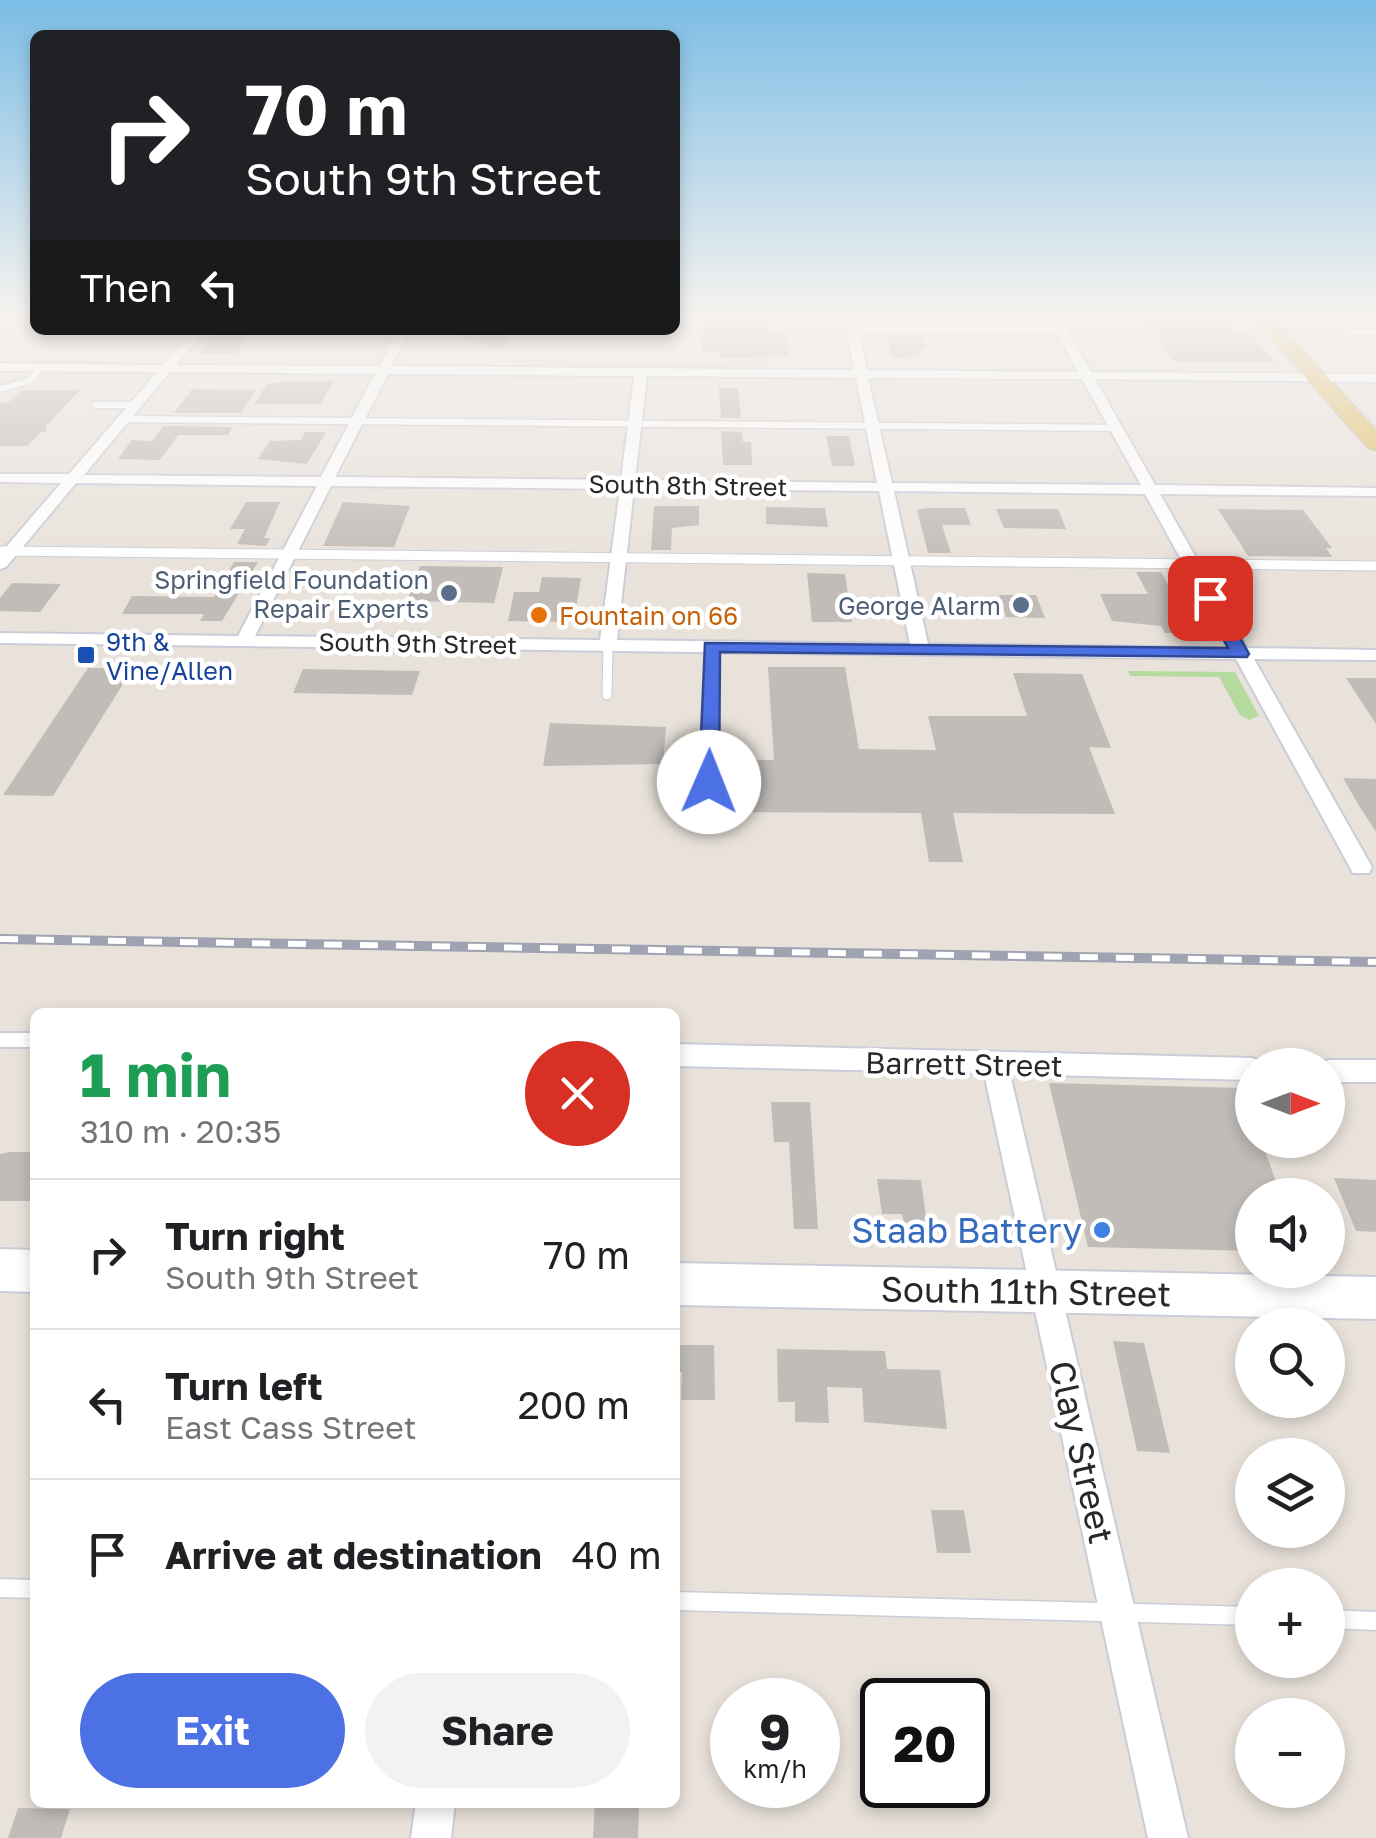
<!DOCTYPE html>
<html lang="en">
<head>
<meta charset="utf-8">
<style>
  :root { --surface:#fff; --page:#f2f2f2; --text:#202124; --muted:#757577; --line:#e0e0e0; --accent:#4c71e5 }
  body { margin:0; font-family:"Golos Text",sans-serif; background:var(--page); color:var(--text); height:100vh; display:flex; flex-direction:column; font-size:38px; white-space:nowrap }
  * { box-sizing:border-box; margin:0 }
  p { font-size:32px; color:var(--muted) }
  .icon { flex:none; width:55px; height:55px; fill:none; stroke:currentColor; stroke-width:2; stroke-linecap:round; stroke-linejoin:round }
  .map { position:relative; flex:1; overflow:hidden }
  .side { position:absolute; left:30px; top:1008px; width:650px; height:800px; display:flex; flex-direction:column; background:var(--surface); border-radius:15px; box-shadow:0 5px 15px #0003 }
  .side>* { flex:none }
  .banner { position:absolute; left:30px; top:30px; width:650px; height:305px; border-radius:15px; box-shadow:0 5px 15px #0003; background:#202124; color:#fff; overflow:hidden }
  .needle { width:65px; rotate:90deg }
  .buttons { position:absolute; left:1235px; top:1048px; display:grid; gap:20px }
  .buttons a { display:grid; place-items:center; width:110px; height:110px; border-radius:50%; background:var(--surface); box-shadow:0 5px 15px #0003; font-size:50px }
  .speed { position:absolute; left:710px; top:1678px; display:flex; gap:20px; font-size:50px; font-weight:700; text-align:center }
  .speed>* { display:grid; place-content:center; width:130px; height:130px; border-radius:50%; background:var(--surface); box-shadow:0 5px 15px #0003; line-height:1 }
  .speed small { font-size:25px; font-weight:400 }
  .speed .limit { border:5px solid #111; border-radius:15px; background:#fff; color:#111 }
  .pin { position:absolute; display:grid; place-items:center; width:85px; height:85px; color:#fff; margin:-42px; border-radius:20px; box-shadow:0 5px 15px #0006 }
  .me { position:absolute; width:110px; margin:-55px; rotate:1deg; stroke-linejoin:round; filter:drop-shadow(0 0 8px #0008) }
  .turn { display:flex; align-items:center; gap:35px; height:210px; padding:0 50px; font-size:45px }
  .turn .icon { width:130px; height:130px; stroke-width:2.5 }
  .turn b { display:block; font-size:70px; line-height:85px }
  .then { display:flex; align-items:center; height:95px; padding:0 50px; background:#0003; gap:20px; font-size:38px }
  .round { display:grid; place-items:center; flex:none; width:105px; height:105px; border-radius:52px; background:var(--page) }
  .headline { display:flex; align-items:center; justify-content:space-between; height:170px; padding:0 50px }
  h1 { font-size:60px; font-weight:700; line-height:75px; color:#1e9e55 }
  .button { display:flex; gap:20px; margin-top:auto; padding:20px 50px }
  .button a { flex:1; height:115px; border-radius:60px; background:var(--accent); color:#fff; font-size:40px; font-weight:700; line-height:115px; text-align:center }
  .button a+a { background:var(--page); color:var(--text) }
  ul { padding:0; list-style:none }
  li { display:flex; align-items:center; gap:30px; height:150px; padding:0 50px; border-top:2px solid var(--line) }
  li div { flex:1 }
  li b { display:block; font-size:38px }
  li em { font-style:normal }
  .map>svg:first-child { display:block }
  .green { fill:#b5da9d }
  .building { fill:#c1bcb8 }
  .lines { fill:none; stroke-linecap:round; stroke-linejoin:round }
  .lane-far4-casing { stroke:#cacdd8; stroke-width:9 }
  .lane-far3-casing { stroke:#cacdd8; stroke-width:11 }
  .lane-far2-casing { stroke:#cacdd8; stroke-width:14 }
  .lane-far1-casing { stroke:#cacdd8; stroke-width:18 }
  .lane-casing { stroke:#cacdd8; stroke-width:21 }
  .street-casing { stroke:#cacdd8; stroke-width:4 }
  .secondary-casing { stroke:#cacdd8; stroke-width:4 }
  .primary-casing { stroke:#c3c3c3; stroke-width:3 }
  .lane-far4 { stroke:#fff; stroke-width:6 }
  .lane-far3 { stroke:#fff; stroke-width:9 }
  .lane-far2 { stroke:#fff; stroke-width:10 }
  .lane-far1 { stroke:#fff; stroke-width:14 }
  .lane { stroke:#fff; stroke-width:18 }
  .street { fill:#fff; fill-rule:evenodd }
  .secondary { fill:#fff; fill-rule:evenodd }
  .primary { fill:#e0bd69; fill-rule:evenodd }
  .rail-casing { stroke:#9fa2b0; stroke-width:10 }
  .rail { stroke:#fff; stroke-width:6; stroke-dasharray:18; stroke-linecap:butt }
  .route { fill:#4c71e5; stroke:#314995; stroke-width:2.5 }
  .service-dot { fill:#5c6f8a; stroke:#fff; stroke-width:4 }
  .food-dot { fill:#e8710a; stroke:#fff; stroke-width:4 }
  .transit-dot { fill:#1a4fb4; stroke:#fff; stroke-width:4 }
  .shop-dot { fill:#3f7fe0; stroke:#fff; stroke-width:4 }
  .labels { text-anchor:middle; dominant-baseline:central; stroke-width:9; stroke-linejoin:round; paint-order:stroke }
  .far-street-label { font-size:25px; fill:#282828; stroke:#fff }
  .far-service-label { font-size:25px; fill:#4e5e75; stroke:#fff; text-anchor:end }
  .far-food-label { font-size:25px; fill:#c56008; stroke:#fff; text-anchor:start }
  .far-transit-label { font-size:25px; fill:#164399; stroke:#fff; text-anchor:start }
  .street-label { font-size:30px; fill:#282828; stroke:#fff }
  .near-shop-label { font-size:35px; fill:#366cbe; stroke:#fff; text-anchor:end }
  .near-street-label { font-size:35px; fill:#282828; stroke:#fff }
</style>
</head>
<body>
<div class="map">
<svg width="1376" height="1838" viewBox="0 0 1376 1838">
  <rect width="100%" height="100%" fill="#e9e2db"/>
  <path class="green" d="M1128,671L1235,672L1259,716L1249,720L1240,715L1219,677L1130,676Z"/>
  <g class="building">
    <path d="M703,312H769L770,330H786L789,356L721,358L720,352H702Z"/>
    <path d="M1139,312H1218L1235,333H1250L1275,362L1173,361Z"/>
    <path d="M449,330H509L502,351L449,333Z"/>
    <path d="M212,335H249L237,353H198Z"/>
    <path d="M886,335L922,336L925,348H919V356L892,358Z"/>
    <path d="M293,381H334L320,404H254L267,384Z"/>
    <path d="M719,388H738L741,418H721Z"/>
    <path d="M192,389L256,390L241,413H174Z"/>
    <path d="M23,390H80L46,426V432H41L27,446H0V402L7,403Z"/>
    <path d="M163,426L233,427L228,435H178L160,460L118,459L132,440L152,441Z"/>
    <path d="M721,431L742,432L743,442H751L752,465H723Z"/>
    <path d="M305,432H326L307,464L258,459L270,441L301,440Z"/>
    <path d="M826,436H849L855,466H832Z"/>
    <path d="M246,502H280L264,538H270L266,546L237,544L245,529H230Z"/>
    <path d="M343,502L410,506L394,547L323,546Z"/>
    <path d="M654,506H699V525L672,528L671,550H651Z"/>
    <path d="M766,507L825,508L828,527L766,524Z"/>
    <path d="M926,508H965L971,525H942L951,553H928L917,510Z"/>
    <path d="M996,509H1058L1066,529L1004,528Z"/>
    <path d="M1218,509L1303,510L1332,548H1326L1332,557L1248,556Z"/>
    <path d="M234,562H258L222,621H200L204,614H122L132,596L214,597Z"/>
    <path d="M420,566L503,567L494,603L407,601Z"/>
    <path d="M1136,572H1161L1194,633H1165L1161,626L1112,621L1100,594H1148Z"/>
    <path d="M807,573L845,574L852,622H812Z"/>
    <path d="M542,577L581,578L576,608H570L568,622L508,621L514,592H539Z"/>
    <path d="M12,583L61,584L40,612L0,611V598Z"/>
    <path d="M999,595H1036L1045,618L1006,617Z"/>
    <path d="M768,667H845L859,749L936,750L928,716H1027L1013,673L1082,674L1111,748L1089,747L1115,814L953,813L963,862H929L921,813L737,812L735,760H774Z"/>
    <path d="M88,668H133L53,796L3,795Z"/>
    <path d="M303,669L420,671L412,695L293,693Z"/>
    <path d="M1346,678H1376V724Z"/>
    <path d="M550,723L666,727L663,764L543,766Z"/>
    <path d="M1343,778L1376,779V832L1358,804Z"/>
    <path d="M1049,1083L1241,1088L1252,1118V1140H1261L1281,1195H1252V1251L1088,1247Z"/>
    <path d="M771,1102H810L818,1229H794L789,1142H774Z"/>
    <path d="M9,1152H35V1201H0V1154Z"/>
    <path d="M1334,1178L1376,1180V1232L1356,1231Z"/>
    <path d="M877,1179L921,1180L927,1223H904L902,1214H882Z"/>
    <path d="M1113,1341L1144,1343L1170,1453L1137,1451Z"/>
    <path d="M675,1345H714L715,1400H681L682,1372H675Z"/>
    <path d="M777,1349L885,1351L887,1369L940,1370L947,1429L864,1422L862,1388L827,1387L829,1423L795,1422V1402H778Z"/>
    <path d="M931,1510H964L971,1553H937Z"/>
    <path d="M595,1802H639L638,1838H593Z"/>
    <path d="M18,1808L70,1809L61,1838H8Z"/>
  </g>
  <g class="lines">
    <defs>
      <g id="lane-far4">
        <path d="M851,328L1061,330"/>
        <path d="M1352,332H1376"/>
        <path d="M0,389L29,381L41,367"/>
        <path d="M95,405H134"/>
        <path d="M122,419L1115,428"/>
      </g>
      <g id="lane-far3">
        <path d="M0,551L1376,566"/>
        <path d="M607,695L608,646"/>
        <path d="M710,708L711,647"/>
      </g>
      <path id="lane-far2" d="M709,782L710,706"/>
      <path id="lane-far1" d="M0,1040H35"/>
      <g id="lane">
        <path d="M0,1588L35,1589"/>
        <path d="M675,1601L1252,1616"/>
        <path d="M1328,1619L1376,1621"/>
      </g>
      <g id="street">
        <path d="M843,312H854L867,370L1078,372L1046,312H1057L1091,372L1376,374V382L1095,379L1155,485L1376,488V496L1160,494L1247,648L1376,650V660L1254,659L1372,867L1369,873H1353L1236,659L0,643V633L238,636L317,486L76,483L6,567L0,569V554L61,483L0,482V474H69L157,372L0,371V363L163,365L193,330H205L176,365L379,366L398,330H410L391,366L854,370ZM170,372L375,374L321,477L84,475ZM388,374L634,376L621,480L335,477ZM647,376L856,378L877,483L635,480ZM868,378L1082,379L1141,485L892,483ZM331,486L620,489L600,640L255,636ZM634,489L879,491L910,644L617,640ZM894,491L1145,494L1230,648L928,644Z"/>
        <path d="M675,1044L1252,1058L1261,1061L1263,1065H1252V1080L1010,1074L1188,1838H1148L984,1073L675,1066Z"/>
        <path d="M1328,1060H1376V1082H1328V1065H1318Z"/>
        <path d="M416,1802H455L451,1838H411Z"/>
      </g>
      <g id="secondary">
        <path d="M0,1249L35,1250V1292L0,1291Z"/>
        <path d="M675,1263L1376,1277V1319L675,1305Z"/>
      </g>
      <path id="primary" d="M1248,312H1268L1376,430V450L1368,448Z"/>
    </defs>
    <use href="#lane-far4" class="lane-far4-casing"/>
    <use href="#lane-far3" class="lane-far3-casing"/>
    <use href="#lane-far2" class="lane-far2-casing"/>
    <use href="#lane-far1" class="lane-far1-casing"/>
    <use href="#lane" class="lane-casing"/>
    <use href="#street" class="street-casing"/>
    <use href="#secondary" class="secondary-casing"/>
    <use href="#primary" class="primary-casing"/>
    <use href="#lane-far4" class="lane-far4"/>
    <use href="#lane-far3" class="lane-far3"/>
    <use href="#lane-far2" class="lane-far2"/>
    <use href="#lane-far1" class="lane-far1"/>
    <use href="#lane" class="lane"/>
    <use href="#street" class="street"/>
    <use href="#secondary" class="secondary"/>
    <use href="#primary" class="primary"/>
    <defs>
      <path id="rail" d="M0,939L1376,962"/>
    </defs>
    <use href="#rail" class="rail-casing"/>
    <use href="#rail" class="rail"/>
  </g>
  <linearGradient id="sky" x2="0" y2="1"><stop stop-color="#7bbde5"/><stop offset="0.55" stop-color="#f5f2ef"/><stop offset="1" stop-color="#f5f2ef" stop-opacity="0"/></linearGradient>
  <rect width="1376" height="570" fill="url(#sky)"/>
  <path class="route" d="M1204,594L1218,598L1249,654L1247,657L720,652L719,782L709,789L699,782L705,643L1228,648L1201,598Z"/>
  <g class="service-dot">
    <circle cx="449" cy="593" r="10"/>
    <circle cx="1021" cy="605" r="10"/>
  </g>
  <circle class="food-dot" cx="539" cy="615" r="10"/>
  <rect class="transit-dot" x="76" y="645" width="20" height="20" rx="5"/>
  <circle class="shop-dot" cx="1102" cy="1230" r="10"/>
  <g class="labels">
    <g class="far-street-label">
      <text transform="translate(688 485) rotate(1)">South 8th Street</text>
      <text transform="translate(418 643) rotate(1)">South 9th Street</text>
    </g>
    <g class="far-service-label">
      <text x="429" y="579">Springfield Foundation<tspan x="429" dy="29">Repair Experts</tspan></text>
      <text x="1001" y="605">George Alarm</text>
    </g>
    <g class="far-food-label">
      <text x="559" y="615">Fountain on 66</text>
    </g>
    <g class="far-transit-label">
      <text x="106" y="641">9th &amp;<tspan x="106" dy="29">Vine/Allen</tspan></text>
    </g>
    <g class="street-label">
      <text transform="translate(964 1064) rotate(1)">Barrett Street</text>
    </g>
    <g class="near-shop-label">
      <text x="1082" y="1230">Staab Battery</text>
    </g>
    <g class="near-street-label">
      <text transform="translate(1026 1291) rotate(1)">South 11th Street</text>
      <text transform="translate(1082 1452) rotate(77)">Clay Street</text>
    </g>
  </g>
</svg>
<div class="buttons">
<a><svg class="needle" viewBox="-14 -14 28 28"><path d="M0-13l5 13h-10z" fill="#e53935"/><path d="M0 13l5-13h-10z" fill="#757577"/></svg></a>
<a><svg class="icon" aria-label="sound" viewBox="0 0 24 24"><path d="M4 9h4l5-4v14l-5-4H4zM17 9q2 3 0 6"/></svg></a>
<a><svg class="icon" aria-label="search" viewBox="0 0 24 24"><circle cx="10" cy="10" r="6"/><path d="M15 15l6 6"/></svg></a>
<a><svg class="icon" aria-label="layers" viewBox="0 0 24 24"><path d="M12 4l9 5-9 5-9-5zM3 14l9 5 9-5"/></svg></a>
<a>+</a>
<a>−</a>
</div>
<div class="speed"><div>9<small>km/h</small></div><div class="limit">20</div></div>
<div class="pin" style="left:1210px;top:598px;background:#d93025"><svg class="icon" aria-label="arrive" viewBox="0 0 24 24"><path d="M6 21V4h12l-3 4 3 4H6"/></svg></div>
<svg class="me" style="left:709px;top:782px" viewBox="-20 -20 40 40"><circle r="19" fill="#fff"/><path d="M0-13L10 11 0 6-10 11z" fill="#4c71e5"/></svg>
<div class="banner">
<div class="turn"><svg class="icon" aria-label="right" viewBox="0 0 24 24"><path d="M7 20v-9h11M14 6l5 5-5 5"/></svg><div><b>70 m</b>South 9th Street</div></div>
<div class="then">Then<svg class="icon" aria-label="left" viewBox="0 0 24 24"><path d="M17 20v-9H6M10 6l-5 5 5 5"/></svg></div>
</div>
<section class="side">
<div class="headline"><div><h1>1 min</h1><p>310 m · 20:35</p></div><a class="round" style="background:#d93025;color:#fff"><svg class="icon" aria-label="close" viewBox="0 0 24 24"><path d="M6 6l12 12M18 6L6 18"/></svg></a></div>
<ul>
<li><svg class="icon" aria-label="right" viewBox="0 0 24 24"><path d="M7 20v-9h11M14 6l5 5-5 5"/></svg><div><b>Turn right</b><p>South 9th Street</p></div><em>70 m</em></li>
<li><svg class="icon" aria-label="left" viewBox="0 0 24 24"><path d="M17 20v-9H6M10 6l-5 5 5 5"/></svg><div><b>Turn left</b><p>East Cass Street</p></div><em>200 m</em></li>
<li><svg class="icon" aria-label="arrive" viewBox="0 0 24 24"><path d="M6 21V4h12l-3 4 3 4H6"/></svg><div><b>Arrive at destination</b></div><em>40 m</em></li>
</ul>
<div class="button"><a>Exit</a><a>Share</a></div>
</section>
</div>
</body>
</html>
